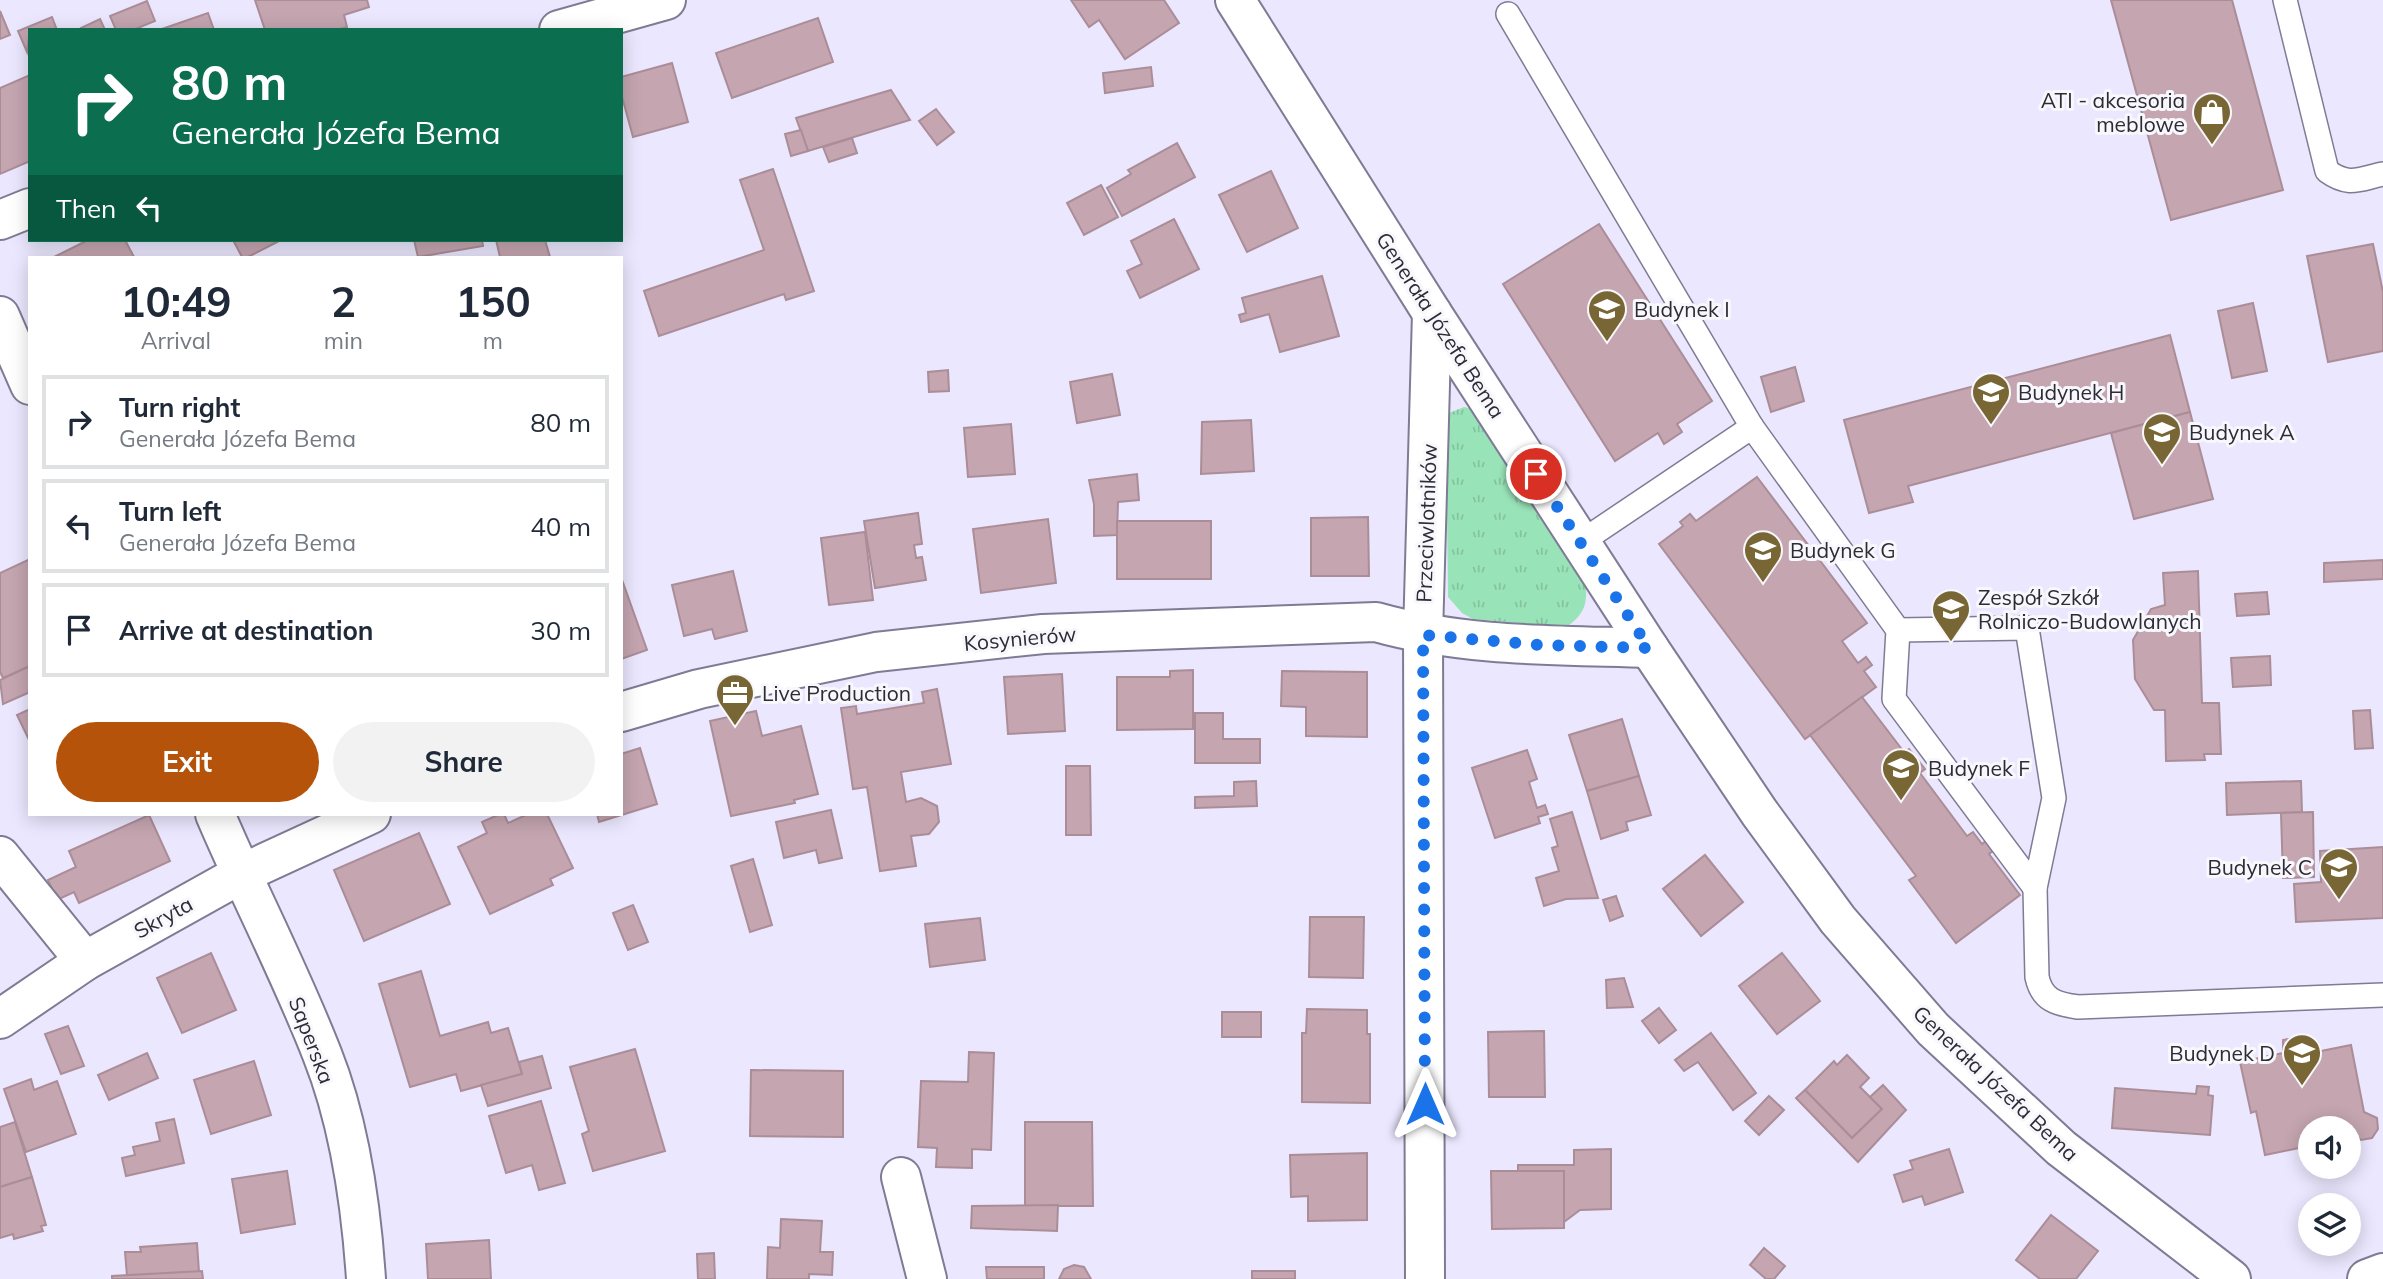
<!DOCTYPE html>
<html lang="en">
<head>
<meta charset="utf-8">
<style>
  :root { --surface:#fff; --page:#f2f2f3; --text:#1f2937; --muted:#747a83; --line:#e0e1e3; --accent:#b45309 }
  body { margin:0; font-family:Mulish,sans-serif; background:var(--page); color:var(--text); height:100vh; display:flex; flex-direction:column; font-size:26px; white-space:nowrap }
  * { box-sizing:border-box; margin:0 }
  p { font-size:23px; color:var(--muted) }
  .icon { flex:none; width:38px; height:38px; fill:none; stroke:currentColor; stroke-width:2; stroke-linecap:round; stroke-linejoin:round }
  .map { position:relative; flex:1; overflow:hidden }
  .sheet { position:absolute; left:28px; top:256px; width:595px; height:560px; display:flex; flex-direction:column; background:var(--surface); border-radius:0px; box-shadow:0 4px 18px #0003 }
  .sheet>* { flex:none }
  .guide { position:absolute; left:28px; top:28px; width:595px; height:214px; border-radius:0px; box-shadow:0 4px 18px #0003; background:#0b6e4f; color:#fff; overflow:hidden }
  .fabs { position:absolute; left:2298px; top:1116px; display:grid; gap:14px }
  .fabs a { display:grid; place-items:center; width:63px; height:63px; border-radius:50%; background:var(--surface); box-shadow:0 4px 18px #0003; font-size:35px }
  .pin { position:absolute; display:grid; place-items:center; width:60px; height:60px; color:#fff; margin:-30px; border:4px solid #fff; border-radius:50%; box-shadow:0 2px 7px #0007 }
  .me { position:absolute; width:77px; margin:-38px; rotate:0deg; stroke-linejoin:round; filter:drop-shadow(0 0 5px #0008) }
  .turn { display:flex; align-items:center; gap:24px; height:147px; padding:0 28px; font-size:32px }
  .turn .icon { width:91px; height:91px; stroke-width:2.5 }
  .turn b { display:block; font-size:49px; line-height:60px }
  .then { display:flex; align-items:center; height:66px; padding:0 28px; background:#0003; gap:14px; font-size:26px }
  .eta { display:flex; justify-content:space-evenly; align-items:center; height:119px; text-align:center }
  .eta b { font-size:42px; font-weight:700; line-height:49px }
  .cta { display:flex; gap:14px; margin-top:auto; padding:14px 28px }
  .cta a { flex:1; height:80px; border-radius:42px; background:var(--accent); color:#fff; font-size:28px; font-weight:700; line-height:80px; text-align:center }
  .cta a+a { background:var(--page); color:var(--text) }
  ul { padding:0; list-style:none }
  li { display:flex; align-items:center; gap:21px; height:94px; margin:0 14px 10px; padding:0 14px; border:4px solid var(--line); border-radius:0px }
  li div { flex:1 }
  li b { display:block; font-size:26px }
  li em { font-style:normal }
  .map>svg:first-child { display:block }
  .grass { fill:url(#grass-tufts) }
  .building { fill:#c4a5b0; stroke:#ab8d98; stroke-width:2 }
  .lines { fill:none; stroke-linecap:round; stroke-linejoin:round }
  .service-casing { stroke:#7e7b94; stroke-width:26 }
  .minor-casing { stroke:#7e7b94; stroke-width:42 }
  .service { stroke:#fff; stroke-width:23 }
  .minor { stroke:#fff; stroke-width:38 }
  .route { stroke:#1a73e8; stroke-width:12; stroke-dasharray:0 21.6 }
  .labels { text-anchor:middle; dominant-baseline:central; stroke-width:6; stroke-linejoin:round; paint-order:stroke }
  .poi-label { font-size:21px; fill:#2d2b36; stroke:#f7f7fc; text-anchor:start }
  .street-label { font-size:21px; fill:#2d2b36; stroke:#f7f7fc }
</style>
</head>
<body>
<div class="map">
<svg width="2383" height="1279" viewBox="0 0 2383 1279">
  <defs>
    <pattern id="grass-tufts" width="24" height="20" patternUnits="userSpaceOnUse" patternTransform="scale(1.75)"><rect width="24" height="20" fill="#99e3b8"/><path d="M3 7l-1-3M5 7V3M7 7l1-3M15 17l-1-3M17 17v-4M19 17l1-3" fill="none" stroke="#84c39f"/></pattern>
  </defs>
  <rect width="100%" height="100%" fill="#eae7fe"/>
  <path class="grass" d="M1464,407L1472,409L1584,578C1589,600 1586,614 1566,627L1473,619L1462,613L1448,597L1446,423L1449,413Z"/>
  <g class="building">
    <path d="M255,0H367L369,7L344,15L347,27L337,30H265Z"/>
    <path d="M1071,0H1164L1179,23L1125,59L1099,20L1089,27Z"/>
    <path d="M2111,0H2232L2283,190L2171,220Z"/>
    <path d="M147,1L155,21L133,30H116L110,16Z"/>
    <path d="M0,11L10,35L0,39Z"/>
    <path d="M208,13L214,30H159Z"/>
    <path d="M52,17L57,30H30L27,52L18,31Z"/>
    <path d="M818,18L833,62L732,98L716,53Z"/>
    <path d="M100,19L105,30H82L81,28Z"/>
    <path d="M672,63L688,122L633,137L621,93V77Z"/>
    <path d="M1151,67L1153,86L1105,93L1103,73Z"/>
    <path d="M30,75V161L0,174V88Z"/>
    <path d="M891,90L910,120L808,151L796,118Z"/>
    <path d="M936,109L954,132L937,145L919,121Z"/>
    <path d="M801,130L808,151L791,156L785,134Z"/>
    <path d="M852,138L857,153L829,162L823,147Z"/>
    <path d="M1177,143L1195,177L1122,216L1107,188L1131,174L1128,170Z"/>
    <path d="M773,169L814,291L786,300L784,294L659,336L644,291L764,250L740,180Z"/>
    <path d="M1271,171L1298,228L1247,252L1219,195Z"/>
    <path d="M1101,185L1118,217L1084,235L1067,203Z"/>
    <path d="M1174,219L1199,269L1140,298L1127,271L1142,264L1131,241Z"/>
    <path d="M1599,224L1712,401L1677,424L1682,432L1664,444L1658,433L1615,461L1503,284Z"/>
    <path d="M88,240H125L134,257H54Z"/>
    <path d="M233,240H281L248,257H242Z"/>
    <path d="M414,240H482L483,246L418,257Z"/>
    <path d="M496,240H545L550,257H500Z"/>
    <path d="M2373,244L2383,292V351L2328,362L2307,256Z"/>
    <path d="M1322,276L1339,336L1280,352L1269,314L1241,322L1239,315L1246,313L1242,298Z"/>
    <path d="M2253,303L2267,371L2232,378L2218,311Z"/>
    <path d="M2170,335L2190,412L1908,486L1913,502L1869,513L1844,420Z"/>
    <path d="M1795,367L1804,401L1771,412L1761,377Z"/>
    <path d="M948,370L949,391L929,392L928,372Z"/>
    <path d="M1112,374L1120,415L1077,423L1070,382Z"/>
    <path d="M2190,412L2213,499L2134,519L2111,433Z"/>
    <path d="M1251,420L1254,471L1201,474L1202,422Z"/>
    <path d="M1011,424L1015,474L968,477L964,428Z"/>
    <path d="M1137,474L1139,500L1118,502L1117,535L1094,536V504L1089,480Z"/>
    <path d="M1757,477L1867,623L1842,641L1858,663L1866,657L1872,665L1864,671L1876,687L1805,739L1659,544L1683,526L1680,522L1690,514L1696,521Z"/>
    <path d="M918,513L922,544L914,545L916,558L922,557L926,580L875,588L864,521Z"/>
    <path d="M1368,517L1369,576H1311V518Z"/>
    <path d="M1048,519L1056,583L981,593L973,529Z"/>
    <rect x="1117" y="521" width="94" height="58"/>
    <path d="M865,532L873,600L829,605L821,538Z"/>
    <path d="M30,559V666L3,678L0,672V573Z"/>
    <path d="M2383,560V579L2324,582V563Z"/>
    <path d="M733,571L747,631L715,639L712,629L684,636L672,585Z"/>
    <path d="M2198,571L2202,703H2219L2221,754H2204L2205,760L2166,761L2165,710H2154L2135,679L2133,640L2151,609L2165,605L2163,573Z"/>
    <path d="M621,577L647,650L621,659Z"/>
    <path d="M2267,592L2269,614L2237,616L2235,594Z"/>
    <path d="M2270,656L2271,685L2233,687L2231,658Z"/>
    <path d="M30,666V692L3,704L0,680Z"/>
    <path d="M1193,670V729L1117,730V677H1170V671Z"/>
    <path d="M1282,671L1367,672V737L1306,736V707L1281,706Z"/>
    <path d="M1062,674L1065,731L1008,734L1004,677Z"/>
    <path d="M937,689L951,764L901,772L906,802L921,798L937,806L939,822L929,834L911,836L916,866L880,871L867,787L853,789L841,708L856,706L857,714L924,703L922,692Z"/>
    <path d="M1862,697L1904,752L1909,749L1925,769L1920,773L1967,836L1973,832L1982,844L1987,840L1994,850L1989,854L2020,895L1956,943L1909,880L1916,876L1810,735Z"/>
    <path d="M30,709V742L17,715Z"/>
    <path d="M2370,710L2373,748L2355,749L2353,711Z"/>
    <path d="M756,711L762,736L801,726L818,794L794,800L795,803L731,816L710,721Z"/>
    <path d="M1195,713H1223V739H1260V763H1195Z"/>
    <path d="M1622,719L1639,776L1587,791L1569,735Z"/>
    <path d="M640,748L657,804L599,822L597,814H621V754Z"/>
    <path d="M1527,750L1537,779L1529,782L1537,808L1545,805L1548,814L1538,817L1540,823L1495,838L1472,768Z"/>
    <path d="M1066,766H1090L1091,835H1066Z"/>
    <path d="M1639,776L1651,815L1626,822L1628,830L1601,839L1587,791Z"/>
    <path d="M1256,781L1257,806L1195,808V797L1234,796V782Z"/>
    <path d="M2301,781L2302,812L2227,815L2226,783Z"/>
    <path d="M831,810L842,858L819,863L816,850L784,858L776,822Z"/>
    <path d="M1572,812L1598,898L1566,899L1544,906L1536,878L1559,871L1552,848L1558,846L1550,819Z"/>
    <path d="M2313,812L2314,877L2283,878L2281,813Z"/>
    <path d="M500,814H504L508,823L528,814H547L573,868L550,879L553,885L490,914L458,847L487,833L482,822Z"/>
    <path d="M149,815L170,861L79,903L74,892L57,900L48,880L76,867L69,851Z"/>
    <path d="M419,833L450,904L364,941L334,870Z"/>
    <path d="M2383,847V918L2296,922L2294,884L2321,882L2320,851Z"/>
    <path d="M1705,855L1743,902L1701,936L1663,889Z"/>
    <path d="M753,859L772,925L750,932L731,866Z"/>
    <path d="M1616,896L1623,916L1610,921L1603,900Z"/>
    <path d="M633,905L648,942L628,950L613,913Z"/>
    <path d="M1310,917H1364L1363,978L1309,977Z"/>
    <path d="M980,918L985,960L930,967L925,924Z"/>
    <path d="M211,953L236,1010L182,1033L157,978Z"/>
    <path d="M1782,953L1820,1001L1777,1034L1739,986Z"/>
    <path d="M421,971L440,1036L488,1022L491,1033L508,1028L522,1074L461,1091L456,1074L410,1087L379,984Z"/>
    <path d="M1624,978L1633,1007L1607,1008L1606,980Z"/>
    <path d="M1659,1008L1676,1030L1659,1043L1642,1021Z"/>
    <path d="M1307,1009L1367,1010V1034H1370V1103L1302,1102V1033H1306Z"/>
    <rect x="1222" y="1012" width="39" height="25"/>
    <path d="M68,1026L84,1066L61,1074L45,1034Z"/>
    <path d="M1544,1031L1545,1097H1489L1488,1032Z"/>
    <path d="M1711,1033L1756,1093L1733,1110L1698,1062L1684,1071L1675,1060Z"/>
    <path d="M2305,1036L2307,1046L2314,1044L2316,1052L2351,1045L2364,1112L2377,1118L2378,1129L2372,1138L2361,1140L2348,1129H2310V1138L2302,1139L2304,1147L2265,1155L2256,1111L2251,1113L2240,1062L2283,1053V1040Z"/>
    <path d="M635,1049L665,1151L593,1171L582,1134L589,1131L570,1067Z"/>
    <path d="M969,1052L994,1053L991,1150L972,1149V1168L936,1167L937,1148L918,1147L921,1081L968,1082Z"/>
    <path d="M147,1053L158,1078L109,1100L98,1075Z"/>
    <path d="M1847,1055L1869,1078L1860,1087L1882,1109L1852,1138L1805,1090L1834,1061L1837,1065Z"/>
    <path d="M542,1056L551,1088L488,1106L481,1085L522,1074L519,1062Z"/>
    <path d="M254,1061L271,1115L211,1134L194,1080Z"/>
    <path d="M751,1070L843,1071V1137L750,1136Z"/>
    <path d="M31,1079L34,1090L57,1081L76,1134L26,1152L4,1089Z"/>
    <path d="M1883,1085L1906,1110L1858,1162L1796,1098L1805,1090L1852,1138L1882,1109L1870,1097Z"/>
    <path d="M2197,1086L2209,1087L2208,1095L2213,1096L2210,1135L2112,1128L2115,1088L2196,1094Z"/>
    <path d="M1769,1096L1784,1110L1759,1135L1745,1121Z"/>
    <path d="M541,1101L565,1183L539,1190L532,1165L506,1173L489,1116Z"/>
    <path d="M174,1119L184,1163L126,1176L122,1158L135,1155L133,1147L160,1141L156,1123Z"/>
    <path d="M15,1122L32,1177L0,1187V1127Z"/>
    <path d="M1025,1122H1092L1093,1206H1025Z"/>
    <path d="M1611,1149V1209L1580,1210L1564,1222V1171H1518V1165H1574V1150Z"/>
    <path d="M1949,1149L1963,1192L1925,1205L1922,1196L1903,1202L1894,1175L1913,1169L1910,1161Z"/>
    <path d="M1367,1153V1220L1308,1221V1196L1291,1197L1290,1155Z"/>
    <path d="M287,1171L295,1224L241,1233L232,1179Z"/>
    <path d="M1491,1171H1564V1228L1492,1229Z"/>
    <path d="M32,1177L46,1225L41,1226L43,1231L14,1239L13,1234L0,1238V1187Z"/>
    <path d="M1058,1205L1057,1231L971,1228L972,1206Z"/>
    <path d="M2051,1215L2098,1251L2076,1279H2040L2016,1260Z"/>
    <path d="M781,1219L822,1221L820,1252H833L832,1275L809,1274V1279H767L768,1247L780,1248Z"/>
    <path d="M489,1240L491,1279H428L426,1244Z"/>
    <path d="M197,1243L199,1272L127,1276L125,1252H141L140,1247Z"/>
    <path d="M1764,1248L1785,1266L1774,1279H1766L1750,1265Z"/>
    <path d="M714,1253L715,1279H698L697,1254Z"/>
    <path d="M1074,1265L1084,1267L1091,1279H1059L1064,1269Z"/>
    <path d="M986,1267H1044V1279H987Z"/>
    <path d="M202,1271L203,1279H112V1276Z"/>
    <rect x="1252" y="1271" width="43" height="8"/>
  </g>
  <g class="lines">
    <defs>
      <g id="service">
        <path d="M2285,0L2327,171C2349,187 2359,179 2383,174"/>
        <path d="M1508,14L1752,427L1898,630L1894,699L2035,888"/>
        <path d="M1581,542L1752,427"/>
        <path d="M1898,630L2027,628L2054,798L2035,888L2037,977C2042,1000 2056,1004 2078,1007L2383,995"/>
      </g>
      <g id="minor">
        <path d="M1235,0L1432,313L1649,648L1759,812L1838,920L1933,1029L2061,1148L2231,1279"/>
        <path d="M559,30L666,0"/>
        <path d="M0,220L30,208"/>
        <path d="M0,316L30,385"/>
        <path d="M621,712L699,689L876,652L1043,634L1376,622C1464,647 1558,645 1649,648"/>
        <path d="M215,814C249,894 290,972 322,1054C350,1124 361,1204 366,1279"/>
        <path d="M0,856L85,961"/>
        <path d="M0,1019L85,961L241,874L371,814"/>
        <path d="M901,1177L927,1279"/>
        <path d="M1425,1279L1423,635L1432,313"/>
        <path d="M2367,1279L2383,1273"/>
      </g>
    </defs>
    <use href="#service" class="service-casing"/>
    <use href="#minor" class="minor-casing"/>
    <use href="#service" class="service"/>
    <use href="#minor" class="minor"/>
  </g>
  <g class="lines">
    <path class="route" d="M1425,1104L1423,635L1541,645L1649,648L1536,474"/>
  </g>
  <defs>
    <symbol id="shop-pin" viewBox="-11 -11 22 30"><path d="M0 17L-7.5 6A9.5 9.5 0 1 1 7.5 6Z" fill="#796635" stroke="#f7f7fc"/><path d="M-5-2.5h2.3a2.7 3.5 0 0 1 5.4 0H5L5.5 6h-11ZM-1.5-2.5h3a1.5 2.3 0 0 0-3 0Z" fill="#fff"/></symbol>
    <symbol id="school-pin" viewBox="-11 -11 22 30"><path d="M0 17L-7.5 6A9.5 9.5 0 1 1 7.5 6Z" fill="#796635" stroke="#f7f7fc"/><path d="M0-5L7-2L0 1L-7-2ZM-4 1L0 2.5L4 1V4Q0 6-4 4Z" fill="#fff"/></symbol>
    <symbol id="office-pin" viewBox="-11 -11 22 30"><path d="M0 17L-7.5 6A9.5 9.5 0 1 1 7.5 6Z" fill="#796635" stroke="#f7f7fc"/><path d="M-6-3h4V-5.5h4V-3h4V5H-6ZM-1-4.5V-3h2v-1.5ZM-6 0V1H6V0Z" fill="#fff"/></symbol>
  </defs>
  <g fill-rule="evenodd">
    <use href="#shop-pin" x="2190" y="90" width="44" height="60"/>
    <use href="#school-pin" x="1585" y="287" width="44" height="60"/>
    <use href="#school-pin" x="1969" y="370" width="44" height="60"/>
    <use href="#school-pin" x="2140" y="410" width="44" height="60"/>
    <use href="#school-pin" x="1741" y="528" width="44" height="60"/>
    <use href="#school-pin" x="1929" y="587" width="44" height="60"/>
    <use href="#office-pin" x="713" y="671" width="44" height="60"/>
    <use href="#school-pin" x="1879" y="746" width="44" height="60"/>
    <use href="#school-pin" x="2317" y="845" width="44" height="60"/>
    <use href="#school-pin" x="2280" y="1031" width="44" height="60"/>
  </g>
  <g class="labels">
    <g class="poi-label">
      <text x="2185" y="100" text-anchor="end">ATI - akcesoria<tspan x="2185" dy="24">meblowe</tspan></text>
      <text x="1634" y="309">Budynek I</text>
      <text x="2018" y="392">Budynek H</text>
      <text x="2189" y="432">Budynek A</text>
      <text x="1790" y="550">Budynek G</text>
      <text x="1978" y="597">Zespół Szkół<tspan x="1978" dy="24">Rolniczo-Budowlanych</tspan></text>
      <text x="762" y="693">Live Production</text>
      <text x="1928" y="768">Budynek F</text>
      <text x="2312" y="867" text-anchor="end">Budynek C</text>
      <text x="2275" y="1053" text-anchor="end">Budynek D</text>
    </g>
    <g class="street-label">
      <text transform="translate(1441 325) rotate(57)">Generała Józefa Bema</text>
      <text transform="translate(1426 523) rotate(-88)">Przeciwlotników</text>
      <text transform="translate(1020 638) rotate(-5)">Kosynierów</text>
      <text transform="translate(163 917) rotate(-29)">Skryta</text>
      <text transform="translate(312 1040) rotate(69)">Saperska</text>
      <text transform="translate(1996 1083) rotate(43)">Generała Józefa Bema</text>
    </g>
  </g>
</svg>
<div class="fabs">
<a><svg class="icon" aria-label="sound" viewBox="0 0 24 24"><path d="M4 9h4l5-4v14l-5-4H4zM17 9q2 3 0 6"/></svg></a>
<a><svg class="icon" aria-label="layers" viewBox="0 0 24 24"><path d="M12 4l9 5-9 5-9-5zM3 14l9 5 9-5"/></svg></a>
</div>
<div class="pin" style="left:1536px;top:474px;background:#d93025"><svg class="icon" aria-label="arrive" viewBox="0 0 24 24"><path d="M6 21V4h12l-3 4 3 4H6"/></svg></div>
<svg class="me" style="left:1425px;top:1104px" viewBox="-20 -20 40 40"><path d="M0-17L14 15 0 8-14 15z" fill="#1a73e8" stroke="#fff" stroke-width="4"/></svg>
<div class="guide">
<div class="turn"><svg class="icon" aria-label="right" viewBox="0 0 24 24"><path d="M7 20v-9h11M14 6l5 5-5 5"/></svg><div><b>80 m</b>Generała Józefa Bema</div></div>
<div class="then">Then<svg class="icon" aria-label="left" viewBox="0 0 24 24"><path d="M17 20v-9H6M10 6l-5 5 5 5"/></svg></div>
</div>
<section class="sheet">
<div class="eta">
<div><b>10:49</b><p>Arrival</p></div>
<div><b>2</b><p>min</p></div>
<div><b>150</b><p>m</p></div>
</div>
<ul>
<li><svg class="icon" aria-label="right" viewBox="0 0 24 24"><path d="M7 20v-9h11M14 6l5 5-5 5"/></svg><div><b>Turn right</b><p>Generała Józefa Bema</p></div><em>80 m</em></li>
<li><svg class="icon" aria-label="left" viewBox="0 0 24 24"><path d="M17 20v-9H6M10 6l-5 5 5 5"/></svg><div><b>Turn left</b><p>Generała Józefa Bema</p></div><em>40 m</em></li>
<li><svg class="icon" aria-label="arrive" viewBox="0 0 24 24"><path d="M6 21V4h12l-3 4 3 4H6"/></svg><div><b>Arrive at destination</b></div><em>30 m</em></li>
</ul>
<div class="cta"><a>Exit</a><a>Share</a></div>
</section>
</div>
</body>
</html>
